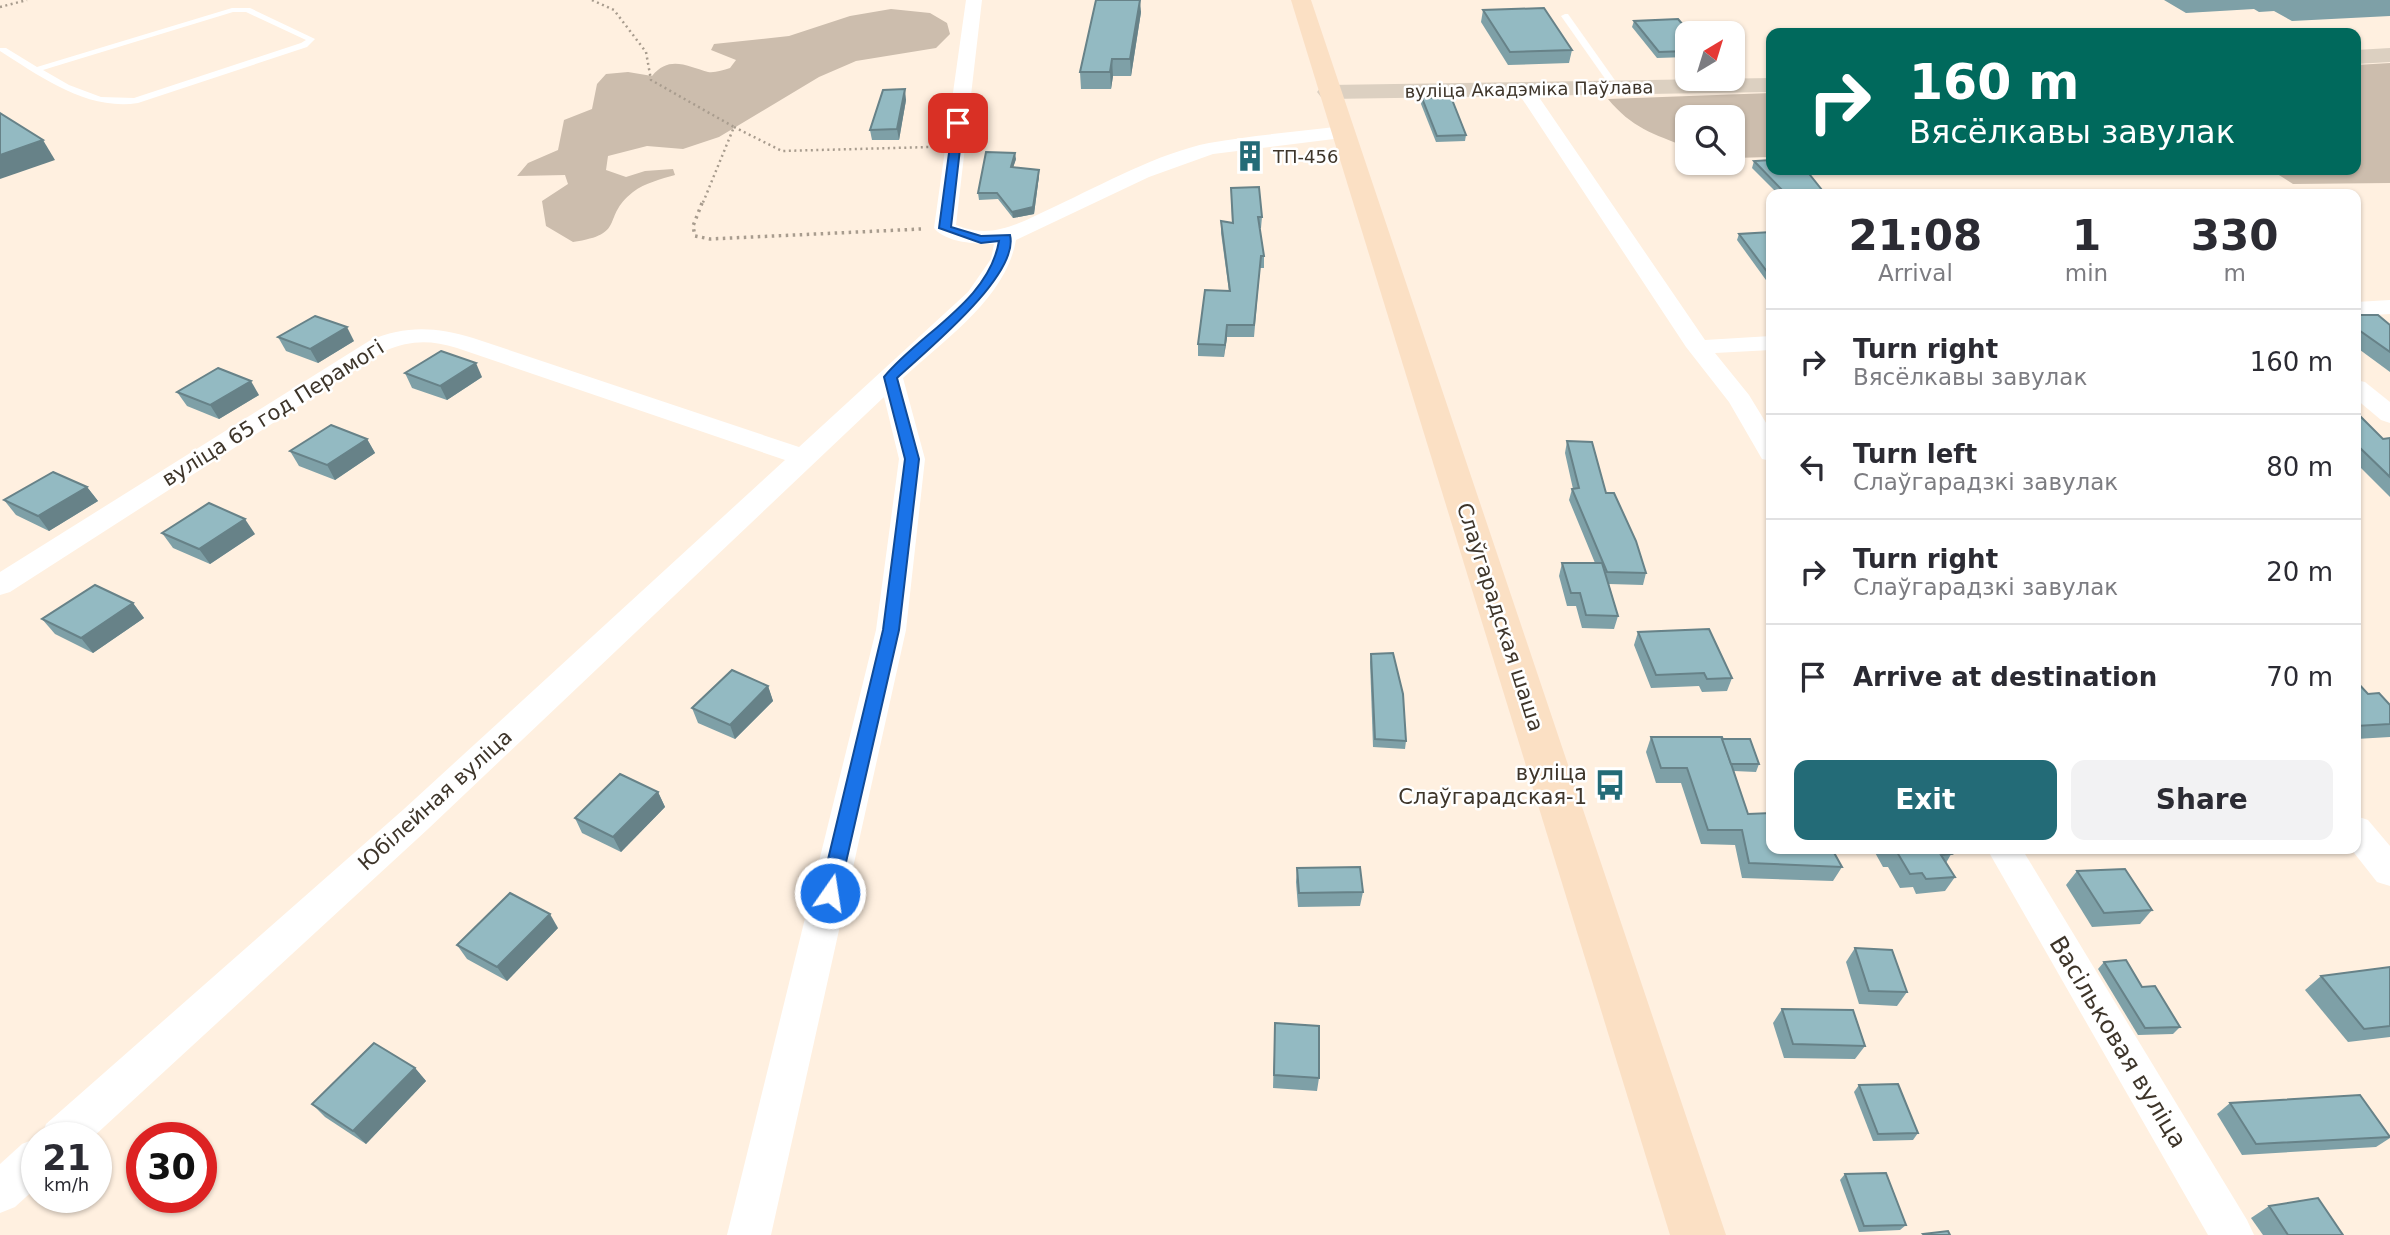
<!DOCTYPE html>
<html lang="en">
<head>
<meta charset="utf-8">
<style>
  :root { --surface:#fff; --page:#f2f2f3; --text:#2b2b33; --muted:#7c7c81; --line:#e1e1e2; --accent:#236b77 }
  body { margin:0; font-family:"DejaVu Sans",sans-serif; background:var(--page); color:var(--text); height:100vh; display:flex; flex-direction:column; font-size:26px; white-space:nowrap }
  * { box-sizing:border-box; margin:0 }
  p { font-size:23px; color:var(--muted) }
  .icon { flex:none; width:38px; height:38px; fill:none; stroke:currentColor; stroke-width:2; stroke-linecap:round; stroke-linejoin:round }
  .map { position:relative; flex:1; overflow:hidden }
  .drawer { position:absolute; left:1766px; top:189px; width:595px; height:665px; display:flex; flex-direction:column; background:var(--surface); border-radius:14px; box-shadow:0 2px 5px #0004 }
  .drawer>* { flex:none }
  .hud { position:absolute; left:1766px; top:28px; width:595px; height:147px; border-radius:14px; box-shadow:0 2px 5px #0004; background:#00695c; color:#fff; overflow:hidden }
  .needle { width:46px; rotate:38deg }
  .controls { position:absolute; left:1675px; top:21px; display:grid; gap:14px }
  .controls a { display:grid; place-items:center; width:70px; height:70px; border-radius:14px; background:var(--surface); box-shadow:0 2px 5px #0004; font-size:35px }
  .speed { position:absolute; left:21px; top:1122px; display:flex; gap:14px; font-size:35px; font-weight:700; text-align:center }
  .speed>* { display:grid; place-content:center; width:91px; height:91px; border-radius:50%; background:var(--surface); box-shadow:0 2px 5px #0004; line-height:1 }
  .speed small { font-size:18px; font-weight:400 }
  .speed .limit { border:10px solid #d22; background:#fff; color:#111 }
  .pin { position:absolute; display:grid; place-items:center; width:60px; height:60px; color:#fff; margin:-30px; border-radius:14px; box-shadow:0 4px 10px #0006 }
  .me { position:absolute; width:77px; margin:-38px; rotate:13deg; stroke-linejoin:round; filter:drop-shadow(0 0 5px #0008) }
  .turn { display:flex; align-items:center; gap:24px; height:147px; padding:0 28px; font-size:32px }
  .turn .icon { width:91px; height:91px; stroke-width:2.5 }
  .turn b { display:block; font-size:49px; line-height:60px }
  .eta { display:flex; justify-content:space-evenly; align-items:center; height:119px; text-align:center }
  .eta b { font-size:42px; font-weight:800; line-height:49px }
  .primary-button { display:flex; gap:14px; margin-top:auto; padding:14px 28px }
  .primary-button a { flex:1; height:80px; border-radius:14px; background:var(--accent); color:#fff; font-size:28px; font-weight:800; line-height:80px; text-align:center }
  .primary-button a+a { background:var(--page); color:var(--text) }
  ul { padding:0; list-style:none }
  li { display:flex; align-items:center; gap:21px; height:105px; padding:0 28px; border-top:2px solid var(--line) }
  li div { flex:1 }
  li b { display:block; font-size:26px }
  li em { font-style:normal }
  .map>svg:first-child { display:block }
  .green { fill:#ccbdad }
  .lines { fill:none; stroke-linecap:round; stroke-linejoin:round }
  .path-far1 { stroke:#a89c8e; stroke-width:2.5; stroke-dasharray:2 3.5; stroke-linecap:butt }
  .path { stroke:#a89c8e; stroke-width:3.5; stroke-dasharray:2.5 4.5; stroke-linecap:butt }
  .lane { fill:#fff; fill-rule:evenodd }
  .street { fill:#fff; fill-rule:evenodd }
  .secondary { fill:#dcd0c1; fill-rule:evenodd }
  .primary { fill:#fbe0c4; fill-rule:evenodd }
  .wall { fill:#7ea0a7 }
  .shaded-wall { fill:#678288 }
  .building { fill:#93bac2; stroke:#678288; stroke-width:2 }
  .route { fill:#1a73e8; stroke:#114b97; stroke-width:2 }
  .labels { text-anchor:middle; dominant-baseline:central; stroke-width:5; stroke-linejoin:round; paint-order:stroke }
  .far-street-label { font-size:18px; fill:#3e352a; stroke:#fff }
  .far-poi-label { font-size:18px; fill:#3e352a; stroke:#fff; text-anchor:start }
  .street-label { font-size:21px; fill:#3e352a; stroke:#fff }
  .poi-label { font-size:21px; fill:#3e352a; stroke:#fff; text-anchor:end }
  .near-street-label { font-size:24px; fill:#3e352a; stroke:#fff }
</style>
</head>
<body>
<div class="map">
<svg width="2390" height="1235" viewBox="0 0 2390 1235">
  <rect width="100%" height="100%" fill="#fff0e0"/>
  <g class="green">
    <path d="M891,9L930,13L947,23L950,34L936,48L856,61L819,77L719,137L683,149L647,146L608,156L606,170L626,177L645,171L673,169L675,175C661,179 645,183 633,192C600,218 628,234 573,242L546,226L542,201L568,184L565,175L517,176L528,163L558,150L564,120L592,109L597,84L606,74L628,72L652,76C669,55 687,66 708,72C715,73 723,70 730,68L736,60L711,50L714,44L789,36L850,16Z"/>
    <path d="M2390,63V183L2293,184L2271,170H2356V65Z"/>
    <path d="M1771,93V157L1733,158L1732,117H1687V147C1653,134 1632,128 1608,99Z"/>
  </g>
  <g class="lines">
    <g class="path-far1">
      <path d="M592,0L614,10L646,52L651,80L734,127L702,205"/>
      <path d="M0,7L27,0"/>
      <path d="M734,127L782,151L930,147"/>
    </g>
    <path class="path" d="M702,203L693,226L695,236L710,239L921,229"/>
    <g class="lane">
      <path d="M232,8H250L315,39L307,47L138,103C87,111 41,77 0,51V48H6L37,67ZM233,12H246L306,40L301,43L134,98L101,97L69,85L43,70Z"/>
      <path d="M1565,14H1568L1619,86V90H1613L1561,16Z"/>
    </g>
    <g class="street">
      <path d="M966,0H982L956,225C993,241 1023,221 1056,206C1103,184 1159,153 1209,143C1253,135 1298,132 1342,126L1351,132L1342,138L1213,154L1149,177L1016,240C1006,298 944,340 903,378L925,459L906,630L771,1235H727L876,630L899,459L884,397L428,829L92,1138H41L46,1124L404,809L785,460L457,348C430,340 411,340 385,351L10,592L0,595V572L369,341C406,325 435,327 473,338L799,447L968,292L991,259L994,244C977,244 946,243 934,228Z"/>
      <path d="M1526,86L1532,87L1705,340L1771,336V350L1715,353L1749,395L1771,431V461L1762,459L1729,402L1686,347L1517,91Z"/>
      <path d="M2390,300V314L2356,316V302Z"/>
      <path d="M2356,380L2365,382L2390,402V423L2381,420L2356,399Z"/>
      <path d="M2356,816L2368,820L2390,846V886L2377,882L2351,849H2356Z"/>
      <path d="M1987,849H2022L2247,1220L2254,1235H2208Z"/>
      <path d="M37,1138V1187L15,1207L0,1213V1164L22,1144Z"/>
    </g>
    <g class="secondary">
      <path d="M2390,48V62L2356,64V50Z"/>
      <path d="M1771,78V92L1329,99L1321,97L1317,92L1321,87L1329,85Z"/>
    </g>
    <path class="primary" d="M1291,0H1311L1726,1235H1670Z"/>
  </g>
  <g class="wall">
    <path d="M2164,0H2390V16L2292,21L2274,11L2259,12L2254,9L2186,13Z"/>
    <path d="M1483,10L1572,50L1569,63L1508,65L1481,22Z"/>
    <path d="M1141,12L1131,76H1113L1111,89H1081L1080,72Z"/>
    <path d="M1634,21L1687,33V57L1657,58L1632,27Z"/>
    <path d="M1422,98L1466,135L1465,141L1436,142L1421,104Z"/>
    <path d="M906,100L899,140H872L870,130Z"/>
    <path d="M1016,159L1013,167L1039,176L1034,214L1013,218L998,199L979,200L978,193Z"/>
    <path d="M1754,161L1822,190L1820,194H1778L1752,168Z"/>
    <path d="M1231,188L1262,217L1261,228H1260L1264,256V268H1260L1254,337H1227L1224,357L1198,356V344L1229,291L1221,233V221L1232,223Z"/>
    <path d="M1771,232V287L1737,240L1739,234Z"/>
    <path d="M2356,315L2390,325V372L2356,347Z"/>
    <path d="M278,337L354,341L318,363L286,351Z"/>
    <path d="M405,373L482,377L447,400L412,388Z"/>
    <path d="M177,392L259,395L219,419L187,406Z"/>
    <path d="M2356,412L2383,439L2390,438V497L2356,463Z"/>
    <path d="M367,439L375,453L335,480L299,466L290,451Z"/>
    <path d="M1567,441L1606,493L1646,573L1643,585L1609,584L1618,616L1614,629L1582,628L1576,606H1567L1559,576L1562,563H1595L1569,500L1572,489H1573L1565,453Z"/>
    <path d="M87,487L98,501L49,531L16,515L4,500Z"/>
    <path d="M162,533L255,534L210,564L173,548Z"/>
    <path d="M133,603L144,618L93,653L55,634L42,619Z"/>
    <path d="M1638,632L1732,678L1727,691L1702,692L1699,686L1651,688L1634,645Z"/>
    <path d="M1371,654L1406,741L1405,749L1373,747L1370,662Z"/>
    <path d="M2356,681L2368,694L2390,705V737L2356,739Z"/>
    <path d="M768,686L773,701L735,739L698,723L692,708Z"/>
    <path d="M1651,737L1722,739L1759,764L1756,772L1734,771L1748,814L1842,867L1833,881L1742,878L1735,845L1701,844L1681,783H1656L1646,752Z"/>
    <path d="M658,792L665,807L621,852L582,833L575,818Z"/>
    <path d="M1873,849H1954L1946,863L1955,877L1945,891L1916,894L1913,887L1900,888L1888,867H1883Z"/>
    <path d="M1297,868L1363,892L1360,906L1298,907L1296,882Z"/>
    <path d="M2077,871L2152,910L2140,924L2092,927L2066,885Z"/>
    <path d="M558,928L507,981L467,959L457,945Z"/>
    <path d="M1855,948L1907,992L1897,1006L1859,1004L1846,962Z"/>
    <path d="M2104,962L2142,987L2180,1027L2173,1034L2138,1035L2098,969Z"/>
    <path d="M2390,967V1037L2348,1042L2305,990L2321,976Z"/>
    <path d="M1782,1009L1865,1046L1855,1059L1784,1058L1773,1023Z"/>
    <path d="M1275,1023L1319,1078L1317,1091L1273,1088Z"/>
    <path d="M415,1068L426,1081L366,1144L325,1117L312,1104Z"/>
    <path d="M1859,1085L1918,1133L1913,1140L1873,1141L1854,1092Z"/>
    <path d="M2230,1103L2390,1138L2376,1147L2242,1155L2217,1114Z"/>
    <path d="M1845,1174L1906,1225L1900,1230L1859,1232L1840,1180Z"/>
    <path d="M2269,1206L2343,1235H2263L2251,1218Z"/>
  </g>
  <g class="shaded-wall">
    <path d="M1140,0L1141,12L1131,76L1130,59Z"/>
    <path d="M1112,59L1113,76L1111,89L1110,72Z"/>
    <path d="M905,89L906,100L899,140L897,129Z"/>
    <path d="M43,140L55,160L0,179V155Z"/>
    <path d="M1015,153L1016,159L1011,174V167Z"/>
    <path d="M1039,170V176L1034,214L1013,218L1012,212Z"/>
    <path d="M1227,325V337L1224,357L1225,345Z"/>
    <path d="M347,327L354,341L318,363L310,349Z"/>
    <path d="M476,363L482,377L447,400L440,386Z"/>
    <path d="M251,381L259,395L219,419L210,405Z"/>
    <path d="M367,439L375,453L335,480L327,465Z"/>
    <path d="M87,487L98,501L49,531L38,516Z"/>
    <path d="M245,519L255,534L210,564L199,549Z"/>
    <path d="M133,603L144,618L93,653L81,638Z"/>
    <path d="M768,686L773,701L735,739L730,725Z"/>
    <path d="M658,792L665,807L621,852L613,837Z"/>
    <path d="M550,914L558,928L507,981L497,967Z"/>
    <path d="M415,1068L426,1081L366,1144L353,1131Z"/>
  </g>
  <g class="building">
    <path d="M1096,0H1140L1130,59H1112L1110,72H1080Z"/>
    <path d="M1544,8L1572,50L1510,52L1483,10Z"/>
    <path d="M1678,19L1690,33H1687V51L1659,52L1634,21Z"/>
    <path d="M905,89L897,129L870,130L883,90Z"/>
    <path d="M1451,97L1466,135L1437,136L1422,98Z"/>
    <path d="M0,113L43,140L0,155Z"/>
    <path d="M986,152L1015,153L1011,167L1039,170L1033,207L1012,212L997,193H978Z"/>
    <path d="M1771,160V170H1806L1822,190L1783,191L1754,161Z"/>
    <path d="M1259,187L1262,217H1258L1264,256H1261L1254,325H1227L1225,345L1198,344L1205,290L1230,291L1221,221L1233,223L1231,188Z"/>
    <path d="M1771,232V277L1739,234Z"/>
    <path d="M2356,315H2378L2390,325V352L2356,328Z"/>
    <path d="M315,316L347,327L310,349L278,337Z"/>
    <path d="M441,351L476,363L440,386L405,373Z"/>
    <path d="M218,368L251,381L210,405L177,392Z"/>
    <path d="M2356,412L2383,439L2390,438V477L2356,444Z"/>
    <path d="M331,425L367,439L327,465L290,451Z"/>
    <path d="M1567,441L1592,442L1606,493H1614L1636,541L1646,573L1607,572L1572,489L1579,488Z"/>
    <path d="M53,472L87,487L38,516L4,500Z"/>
    <path d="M209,503L245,519L199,549L162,533Z"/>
    <path d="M1562,563H1602L1618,616L1586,615L1580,593H1571Z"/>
    <path d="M95,585L133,603L81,638L42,619Z"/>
    <path d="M1709,629L1732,678L1707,679L1704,673L1656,675L1638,632Z"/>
    <path d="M1393,653L1403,694L1406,741L1375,739L1371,654Z"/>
    <path d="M732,670L768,686L730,725L692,708Z"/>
    <path d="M2356,681L2368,694L2379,693L2390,705V724L2356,726Z"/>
    <path d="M1651,737H1722L1748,814L1771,813V849H1832L1842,867L1749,863L1742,830H1708L1687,768H1661Z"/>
    <path d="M1722,739H1750L1759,764H1731Z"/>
    <path d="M620,774L658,792L613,837L575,818Z"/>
    <path d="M1889,849H1949L1952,854L1941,855L1955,877L1926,879L1922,873L1910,874L1897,852L1892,853Z"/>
    <path d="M1360,867L1363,892L1299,893L1297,868Z"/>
    <path d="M2125,869L2152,910L2104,913L2077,871Z"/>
    <path d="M510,893L550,914L497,967L457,945Z"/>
    <path d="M1855,948L1892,950L1907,992L1869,991Z"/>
    <path d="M2126,960L2142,987L2155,986L2180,1027L2145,1028L2104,962Z"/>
    <path d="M2390,967V1026L2364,1029L2321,976Z"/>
    <path d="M1782,1009L1853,1010L1865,1046L1793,1044Z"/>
    <path d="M1275,1023L1319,1026V1078L1274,1075Z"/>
    <path d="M374,1043L415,1068L353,1131L312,1104Z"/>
    <path d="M1898,1084L1918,1133L1878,1134L1859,1085Z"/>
    <path d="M2360,1095L2390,1137L2256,1144L2230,1103Z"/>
    <path d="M1886,1173L1906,1225L1864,1226L1845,1174Z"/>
    <path d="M2318,1198L2343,1235H2288L2269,1206Z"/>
    <path d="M1948,1231L1950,1235H1924L1923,1234Z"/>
  </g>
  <path class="route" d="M958,120L963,123L951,227L981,236L1010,235C1020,275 926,351 897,378L919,459L899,630L839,893L836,899L830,901L823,899L820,893L883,630L905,459L884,377C920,333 989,301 999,241L981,243L939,228L953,123Z"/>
  <defs>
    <symbol id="building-bare" viewBox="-9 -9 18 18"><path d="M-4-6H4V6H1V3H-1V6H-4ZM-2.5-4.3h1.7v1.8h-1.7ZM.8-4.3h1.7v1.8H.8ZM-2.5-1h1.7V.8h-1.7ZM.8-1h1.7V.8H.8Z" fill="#236b77" stroke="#fff" stroke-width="2.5" paint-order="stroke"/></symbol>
    <symbol id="bus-bare" viewBox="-9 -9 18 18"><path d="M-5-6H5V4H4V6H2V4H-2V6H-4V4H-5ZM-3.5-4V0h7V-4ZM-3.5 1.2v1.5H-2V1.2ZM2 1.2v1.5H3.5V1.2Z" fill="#236b77" stroke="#fff" stroke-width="2.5" paint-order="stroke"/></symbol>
  </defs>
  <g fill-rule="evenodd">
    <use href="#building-bare" x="1228" y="134" width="44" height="44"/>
    <use href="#bus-bare" x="1588" y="763" width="44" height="44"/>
  </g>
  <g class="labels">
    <g class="far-street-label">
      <text transform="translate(1529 89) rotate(-1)">вуліца Акадэміка Паўлава</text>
    </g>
    <g class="far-poi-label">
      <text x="1273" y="156">ТП-456</text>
    </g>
    <g class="street-label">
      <text transform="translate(273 413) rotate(-32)">вуліца 65 год Перамогі</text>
      <text transform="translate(1500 617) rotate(72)">Слаўгарадская шаша</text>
      <text transform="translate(435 800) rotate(-42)">Юбілейная вуліца</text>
    </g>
    <g class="poi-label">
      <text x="1587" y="773">вуліца<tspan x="1587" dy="24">Слаўгарадская-1</tspan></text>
    </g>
    <g class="near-street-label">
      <text transform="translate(2118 1042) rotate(59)">Васільковая вуліца</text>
    </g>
  </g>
</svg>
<div class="controls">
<a><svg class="needle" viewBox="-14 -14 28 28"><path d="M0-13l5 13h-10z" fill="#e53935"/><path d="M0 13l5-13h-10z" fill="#7c7c81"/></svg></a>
<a><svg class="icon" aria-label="search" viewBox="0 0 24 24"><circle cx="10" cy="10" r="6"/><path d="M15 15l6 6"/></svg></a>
</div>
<div class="speed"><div>21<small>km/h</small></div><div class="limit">30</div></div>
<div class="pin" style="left:958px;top:123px;background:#d93025"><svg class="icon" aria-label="arrive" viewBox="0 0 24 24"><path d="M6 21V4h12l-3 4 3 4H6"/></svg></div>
<svg class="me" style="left:830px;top:893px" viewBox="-20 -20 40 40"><circle r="17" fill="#1a73e8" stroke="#fff" stroke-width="3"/><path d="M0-11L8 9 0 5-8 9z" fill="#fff"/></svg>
<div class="hud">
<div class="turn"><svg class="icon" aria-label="right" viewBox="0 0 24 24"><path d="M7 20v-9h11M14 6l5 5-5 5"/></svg><div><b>160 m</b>Вясёлкавы завулак</div></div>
</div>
<section class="drawer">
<div class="eta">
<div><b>21:08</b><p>Arrival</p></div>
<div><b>1</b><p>min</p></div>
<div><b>330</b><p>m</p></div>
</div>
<ul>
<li><svg class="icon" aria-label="right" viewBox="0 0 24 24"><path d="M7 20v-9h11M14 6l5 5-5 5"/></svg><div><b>Turn right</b><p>Вясёлкавы завулак</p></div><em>160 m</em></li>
<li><svg class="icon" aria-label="left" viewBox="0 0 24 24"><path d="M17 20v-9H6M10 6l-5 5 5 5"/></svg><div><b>Turn left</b><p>Слаўгарадзкі завулак</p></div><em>80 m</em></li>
<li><svg class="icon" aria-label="right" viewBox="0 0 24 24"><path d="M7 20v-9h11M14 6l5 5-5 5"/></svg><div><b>Turn right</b><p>Слаўгарадзкі завулак</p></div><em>20 m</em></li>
<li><svg class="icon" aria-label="arrive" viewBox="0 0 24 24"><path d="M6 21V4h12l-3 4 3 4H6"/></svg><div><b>Arrive at destination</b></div><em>70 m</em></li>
</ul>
<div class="primary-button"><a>Exit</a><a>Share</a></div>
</section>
</div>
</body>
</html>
